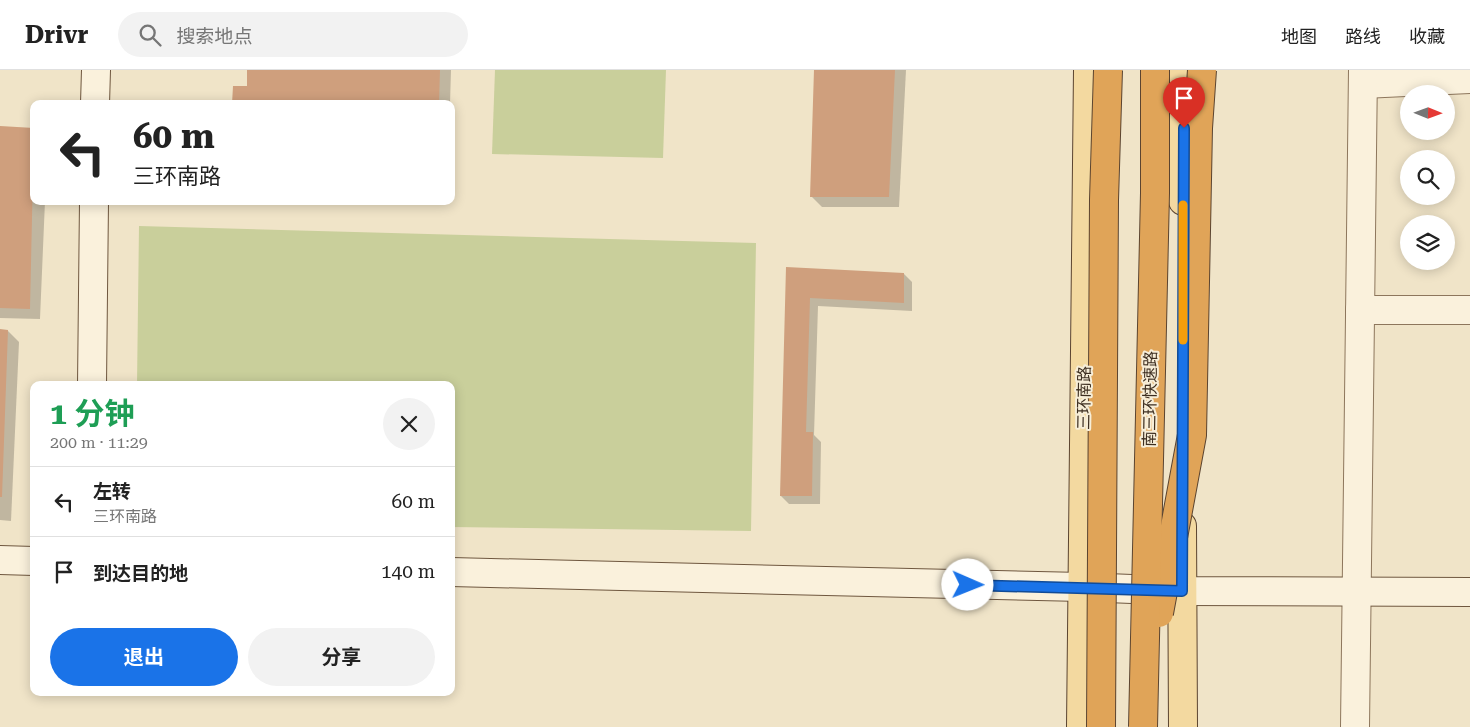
<!DOCTYPE html>
<html lang="zh">
<head>
<meta charset="utf-8">
<style>
  :root { --surface:#fff; --page:#f2f2f2; --text:#222; --muted:#767676; --line:#e0e0e0; --accent:#1a73e8 }
  body { margin:0; font-family:"Roboto Serif","Noto Sans SC",serif; background:var(--page); color:var(--text); height:100vh; display:flex; flex-direction:column; font-size:19px; white-space:nowrap }
  * { box-sizing:border-box; margin:0 }
  p { font-size:16px; color:var(--muted) }
  .icon { flex:none; width:28px; height:28px; fill:none; stroke:currentColor; stroke-width:2; stroke-linecap:round; stroke-linejoin:round }
  .map { position:relative; flex:1; overflow:hidden }
  .drawer { position:absolute; left:30px; top:311px; width:425px; height:315px; display:flex; flex-direction:column; background:var(--surface); border-radius:10px; box-shadow:0 2px 12px #0003 }
  .drawer>* { flex:none }
  .guide { position:absolute; left:30px; top:30px; width:425px; height:105px; border-radius:10px; box-shadow:0 2px 12px #0003; background:#fff; color:var(--text); overflow:hidden }
  .needle { width:32px; rotate:91deg }
  .tools { position:absolute; left:1400px; top:15px; display:grid; gap:10px }
  .tools a { display:grid; place-items:center; width:55px; height:55px; border-radius:50%; background:var(--surface); box-shadow:0 2px 12px #0003; font-size:25px }
  .pin { position:absolute; display:grid; place-items:center; width:42px; height:42px; color:#fff; margin:-51px -21px; border-radius:50% 50% 50% 0; rotate:-45deg; box-shadow:0 0 5px #0007 }
  .pin .icon { rotate:45deg }
  .me { position:absolute; width:55px; margin:-28px; rotate:91deg; stroke-linejoin:round; filter:drop-shadow(0 0 4px #0008) }
  .turn { display:flex; align-items:center; gap:18px; height:105px; padding:0 20px; font-size:22px }
  .turn .icon { width:65px; height:65px; stroke-width:2.5 }
  .turn b { display:block; font-size:35px; line-height:42px }
  .round { display:grid; place-items:center; flex:none; width:52px; height:52px; border-radius:26px; background:var(--page) }
  .summary { display:flex; align-items:center; justify-content:space-between; height:85px; padding:0 20px }
  h1 { font-size:30px; font-weight:700; line-height:38px; color:#1e9e55 }
  .cta { display:flex; gap:10px; margin-top:auto; padding:10px 20px }
  .cta a { flex:1; height:58px; border-radius:30px; background:var(--accent); color:#fff; font-size:20px; font-weight:700; line-height:58px; text-align:center }
  .cta a+a { background:var(--page); color:var(--text) }
  ul { padding:0; list-style:none }
  li { display:flex; align-items:center; gap:15px; height:70px; padding:0 20px; border-top:1px solid var(--line) }
  li div { flex:1 }
  li b { display:block; font-size:19px }
  li em { font-style:normal }
  header { display:flex; align-items:center; gap:30px; box-sizing:border-box; height:70px; padding:0 25px; background:var(--surface); border-bottom:1px solid var(--line) }
  header strong { font-size:24px }
  nav { display:flex; gap:28px; margin-inline-start:auto; font-size:18px }
  .search { width:350px; height:45px; background:var(--page); display:flex; align-items:center; gap:12px; box-sizing:border-box; padding:0 18px; border-radius:28px; color:var(--muted); font-size:19px }
  .map>svg:first-child { display:block }
  .green { fill:#c9cf9b }
  .shadow { fill:#0003 }
  .building { fill:#cf9f7d }
  .lines { fill:none; stroke-linecap:round; stroke-linejoin:round }
  .street-casing { stroke:#8d765c; stroke-width:30 }
  .secondary-casing { stroke:#6f573f; stroke-width:30 }
  .primary-casing { stroke:#5b4430; stroke-width:30 }
  .street { stroke:#faf1dc; stroke-width:28 }
  .secondary { stroke:#faf1dc; stroke-width:28 }
  .primary { stroke:#f3d9a0; stroke-width:28 }
  .highway-bridge-casing { stroke:#5b4430; stroke-width:30; stroke-linecap:butt }
  .highway-bridge { stroke:#e0a458; stroke-width:28 }
  .route-casing { stroke:#114b97; stroke-width:12 }
  .route { stroke:#1a73e8; stroke-width:9 }
  .slow { stroke:#f59e0b; stroke-width:9 }
  .labels { text-anchor:middle; dominant-baseline:central; stroke-width:4; stroke-linejoin:round; paint-order:stroke }
  .street-label { font-size:16px; fill:#3d2e20; stroke:#f7eed8 }
</style>
</head>
<body>
<header>
<strong>Drivr</strong>
<div class="search"><svg class="icon" aria-label="search" viewBox="0 0 24 24"><circle cx="10" cy="10" r="6"/><path d="M15 15l6 6"/></svg>搜索地点</div>
<nav><a>地图</a><a>路线</a><a>收藏</a></nav>
</header>
<div class="map">
<svg width="1470" height="657" viewBox="0 0 1470 657">
  <rect width="100%" height="100%" fill="#f0e4c8"/>
  <g class="green">
    <path d="M495,0H666L663,88L492,84Z"/>
    <path d="M139,156L756,173L751,461L451,457V315H137Z"/>
  </g>
  <g class="shadow">
    <path d="M248,0H451L450,34H234L248,17Z"/>
    <path d="M816,0H906L899,137H822L811,126Z"/>
    <path d="M0,58L34,59V131H45L40,249L0,248Z"/>
    <path d="M787,198L904,204L912,212V241L818,236L814,365L821,372L820,434H789L781,426Z"/>
    <path d="M0,260L8,261L19,272L11,451L0,450Z"/>
  </g>
  <g class="building">
    <path d="M247,0H440L439,34H232L233,16H247Z"/>
    <path d="M814,0H895L889,127H810Z"/>
    <path d="M0,56L34,58L30,239L0,238Z"/>
    <path d="M786,197L904,203V233L810,228L806,362H813L812,426H780Z"/>
    <path d="M0,259L8,260L2,427H0Z"/>
  </g>
  <g class="lines">
    <defs>
      <g id="street">
        <path d="M1363,14L1470,9"/>
        <path d="M1360,240H1470"/>
        <path d="M1355,657L1363,0"/>
      </g>
      <g id="secondary">
        <path d="M95,34L96,0"/>
        <path d="M92,315L94,131"/>
        <path d="M0,490L34,491"/>
        <path d="M451,502L1082,517L1182,521L1470,522"/>
      </g>
      <g id="primary">
        <path d="M1183,131L1184,0"/>
        <path d="M1182,456L1183,657"/>
        <path d="M1081,657L1088,0"/>
      </g>
    </defs>
    <use href="#street" class="street-casing"/>
    <use href="#secondary" class="secondary-casing"/>
    <use href="#primary" class="primary-casing"/>
    <use href="#street" class="street"/>
    <use href="#secondary" class="secondary"/>
    <use href="#primary" class="primary"/>
    <defs>
      <g id="highway-bridge">
        <path d="M1159,543L1192,365L1198,58L1202,0"/>
        <path d="M1101,657L1104,130L1108,0"/>
        <path d="M1143,657L1155,123V0"/>
      </g>
    </defs>
    <use href="#highway-bridge" class="highway-bridge-casing"/>
    <use href="#highway-bridge" class="highway-bridge"/>
  </g>
  <g class="lines">
    <defs>
      <path id="route" d="M968,515L1182,521L1184,58"/>
    </defs>
    <use href="#route" class="route-casing"/>
    <use href="#route" class="route"/>
    <path class="slow" d="M1183,270V135"/>
  </g>
  <g class="labels">
    <g class="street-label">
      <text transform="translate(1084 328) rotate(-89)">三环南路</text>
      <text transform="translate(1150 329) rotate(-89)">南三环快速路</text>
    </g>
  </g>
</svg>
<div class="tools">
<a><svg class="needle" viewBox="-14 -14 28 28"><path d="M0-13l5 13h-10z" fill="#e53935"/><path d="M0 13l5-13h-10z" fill="#767676"/></svg></a>
<a><svg class="icon" aria-label="search" viewBox="0 0 24 24"><circle cx="10" cy="10" r="6"/><path d="M15 15l6 6"/></svg></a>
<a><svg class="icon" aria-label="layers" viewBox="0 0 24 24"><path d="M12 4l9 5-9 5-9-5zM3 14l9 5 9-5"/></svg></a>
</div>
<div class="pin" style="left:1184px;top:58px;background:#d93025"><svg class="icon" aria-label="arrive" viewBox="0 0 24 24"><path d="M6 21V4h12l-3 4 3 4H6"/></svg></div>
<svg class="me" style="left:968px;top:515px" viewBox="-20 -20 40 40"><circle r="19" fill="#fff"/><path d="M0-13L10 11 0 6-10 11z" fill="#1a73e8"/></svg>
<div class="guide">
<div class="turn"><svg class="icon" aria-label="left" viewBox="0 0 24 24"><path d="M17 20v-9H6M10 6l-5 5 5 5"/></svg><div><b>60 m</b>三环南路</div></div>
</div>
<section class="drawer">
<div class="summary"><div><h1>1 分钟</h1><p>200 m · 11:29</p></div><a class="round"><svg class="icon" aria-label="close" viewBox="0 0 24 24"><path d="M6 6l12 12M18 6L6 18"/></svg></a></div>
<ul>
<li><svg class="icon" aria-label="left" viewBox="0 0 24 24"><path d="M17 20v-9H6M10 6l-5 5 5 5"/></svg><div><b>左转</b><p>三环南路</p></div><em>60 m</em></li>
<li><svg class="icon" aria-label="arrive" viewBox="0 0 24 24"><path d="M6 21V4h12l-3 4 3 4H6"/></svg><div><b>到达目的地</b></div><em>140 m</em></li>
</ul>
<div class="cta"><a>退出</a><a>分享</a></div>
</section>
</div>
</body>
</html>
